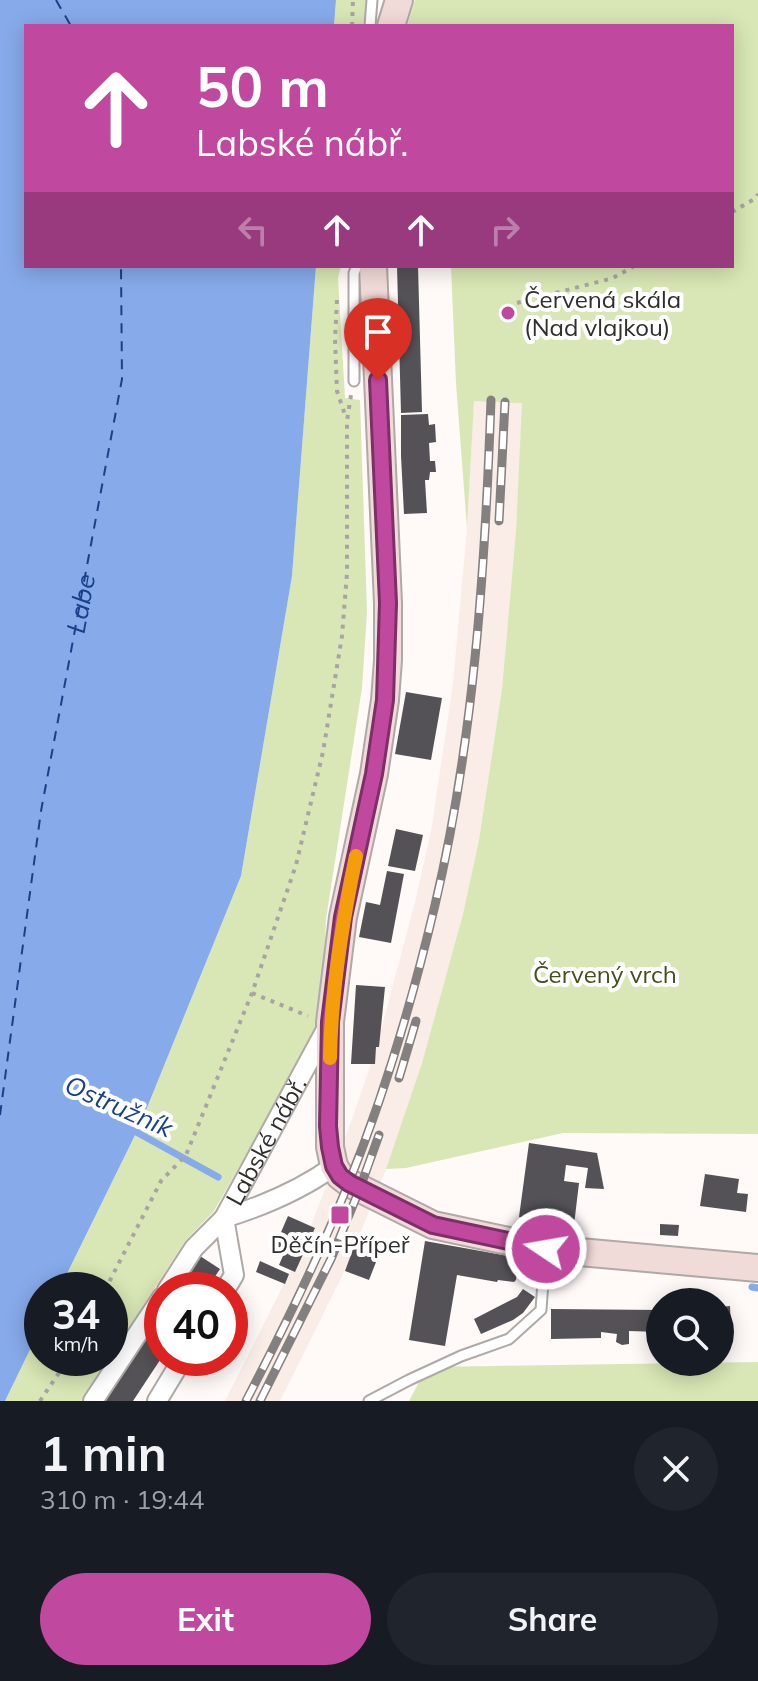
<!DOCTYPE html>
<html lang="en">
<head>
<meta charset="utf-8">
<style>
  :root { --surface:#171b24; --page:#20242c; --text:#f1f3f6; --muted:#9ea1a6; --accent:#c0499f }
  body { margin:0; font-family:Mulish,sans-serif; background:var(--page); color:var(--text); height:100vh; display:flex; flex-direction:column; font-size:30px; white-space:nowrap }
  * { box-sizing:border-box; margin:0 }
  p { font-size:26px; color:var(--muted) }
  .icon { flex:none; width:44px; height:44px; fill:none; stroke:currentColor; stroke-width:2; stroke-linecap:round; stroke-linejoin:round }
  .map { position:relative; height:1401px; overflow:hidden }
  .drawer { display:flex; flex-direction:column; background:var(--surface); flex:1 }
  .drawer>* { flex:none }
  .top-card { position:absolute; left:24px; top:24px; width:710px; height:244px; border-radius:0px; box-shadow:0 4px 20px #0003; background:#c0499f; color:#fff; overflow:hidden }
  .buttons { position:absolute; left:646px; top:1288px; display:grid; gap:16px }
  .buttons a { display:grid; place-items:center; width:88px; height:88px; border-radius:50%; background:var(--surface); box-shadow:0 4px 20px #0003; font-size:40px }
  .speed { position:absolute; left:24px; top:1272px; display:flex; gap:16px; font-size:40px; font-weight:700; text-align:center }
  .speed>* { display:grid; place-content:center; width:104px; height:104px; border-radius:50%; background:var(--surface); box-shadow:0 4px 20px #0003; line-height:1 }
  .speed small { font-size:20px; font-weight:400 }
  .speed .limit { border:12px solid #d22; background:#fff; color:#111 }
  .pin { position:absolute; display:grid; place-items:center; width:68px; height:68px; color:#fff; margin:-82px -34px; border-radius:50% 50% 50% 0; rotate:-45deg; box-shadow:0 0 8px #0007 }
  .pin .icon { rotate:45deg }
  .me { position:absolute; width:88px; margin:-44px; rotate:282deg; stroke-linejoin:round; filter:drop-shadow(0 0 6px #0008) }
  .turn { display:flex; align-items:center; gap:28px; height:168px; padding:0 40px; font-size:36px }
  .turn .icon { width:104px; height:104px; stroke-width:2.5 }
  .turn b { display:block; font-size:56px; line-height:68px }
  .lanes { display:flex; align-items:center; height:76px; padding:0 40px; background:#0003; justify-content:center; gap:40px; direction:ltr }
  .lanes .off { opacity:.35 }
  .round { display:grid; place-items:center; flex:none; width:84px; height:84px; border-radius:42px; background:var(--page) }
  .overview { display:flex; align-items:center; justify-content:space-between; height:136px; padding:0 40px }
  h1 { font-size:48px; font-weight:700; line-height:60px }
  .cta { display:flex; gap:16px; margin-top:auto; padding:16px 40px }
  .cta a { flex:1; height:92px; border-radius:48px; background:var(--accent); color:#fff; font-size:32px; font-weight:700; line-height:92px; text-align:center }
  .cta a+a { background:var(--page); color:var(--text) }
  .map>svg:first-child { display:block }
  .built { fill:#faece6 }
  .green { fill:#d8e7b5 }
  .water { fill:#87aaea }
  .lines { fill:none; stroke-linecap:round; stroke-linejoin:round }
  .stream { stroke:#87aaea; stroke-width:7 }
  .ferry { stroke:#1a408a; stroke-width:2; stroke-dasharray:10 8; stroke-linecap:butt }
  .building { fill:#555257 }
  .lane-casing { stroke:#afa9a7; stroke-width:13 }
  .street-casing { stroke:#afa9a7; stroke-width:22 }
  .secondary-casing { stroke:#afa9a7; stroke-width:30 }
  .path { stroke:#a9a4a3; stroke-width:4; stroke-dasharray:4 6; stroke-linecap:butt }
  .lane { stroke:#fff; stroke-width:9 }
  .street { stroke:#fff; stroke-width:18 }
  .secondary { stroke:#f1dbd8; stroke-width:26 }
  .rail-casing { stroke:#84807f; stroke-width:9 }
  .rail { stroke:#fff; stroke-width:6; stroke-dasharray:18; stroke-linecap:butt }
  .route-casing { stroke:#7d2f67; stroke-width:20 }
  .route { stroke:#c0499f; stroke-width:14 }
  .slow { stroke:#f59e0b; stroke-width:14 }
  .poi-dot { fill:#c0499f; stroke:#fff; stroke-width:3 }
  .labels { text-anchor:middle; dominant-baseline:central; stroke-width:8; stroke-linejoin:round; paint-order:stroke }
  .poi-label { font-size:24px; fill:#312f2e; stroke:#fff; text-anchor:start }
  .park-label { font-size:24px; fill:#45511c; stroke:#fff }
  .street-label { font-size:24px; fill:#312f2e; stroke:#fff }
  .water-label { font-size:26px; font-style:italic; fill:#1a408a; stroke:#fff }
</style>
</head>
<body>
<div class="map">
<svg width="758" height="1401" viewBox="0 0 758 1401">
  <rect width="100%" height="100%" fill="#fff9f7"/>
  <path class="built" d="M474,400L523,403L516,531L502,689L479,840L463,914L422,1063L386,1169L347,1266L280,1401H225L303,1246L351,1122L376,1049L415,902L431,832L453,684L467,528Z"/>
  <g class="green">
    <path d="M336,0H373L363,26H334Z"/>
    <path d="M415,0H758V1134L563,1133L406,1168L386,1169L422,1063L463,914L479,840L502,689L516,531L522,403L474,401L467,528L456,383L451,266H732V26H407Z"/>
    <path d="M316,266H341L338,278L345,398L360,400L367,612L362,688L326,919L321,1022L214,1211L185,1241L110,1357V1290H59L140,1125L241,876L292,575Z"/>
    <path d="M42,1325V1358H109L81,1401H5Z"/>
    <path d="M758,1362V1401H409L427,1367Z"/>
  </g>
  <path class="water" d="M0,0H336L334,26H26V266H316L292,576L241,876L140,1125L59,1290H42V1325L5,1401H0Z"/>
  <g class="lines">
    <g class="stream">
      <path d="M129,1128L218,1177"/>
      <path d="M752,1287L758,1288"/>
    </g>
    <g class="ferry">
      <path d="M56,0L71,26"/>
      <path id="s1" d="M0,1115L41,811L122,379L121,266"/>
    </g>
  </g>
  <g class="building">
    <path d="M397,266H418L422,412L401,413Z"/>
    <path d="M428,414L429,425L435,424L436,442L429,443L430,461H435L436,472H430L429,480H425L427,513L404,514L401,456V415Z"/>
    <path d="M406,692L442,698L431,760L395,754Z"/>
    <path d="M396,829L423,835L415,871L388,866Z"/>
    <path d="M387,871L404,874L391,943L359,937L366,902L380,905Z"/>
    <path d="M356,985L385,987L379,1047H376L375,1064H351Z"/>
    <path d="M529,1143L597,1153L604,1189L585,1188L588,1168L566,1165L564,1181L579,1183L574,1225L519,1217Z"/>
    <path d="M705,1174L739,1179L737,1193L748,1194L746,1212L700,1206Z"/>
    <path d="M288,1216L315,1228L295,1272L279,1265L285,1251L275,1246Z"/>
    <path d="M660,1224L679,1225L678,1236L660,1235Z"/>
    <path d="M359,1233L383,1244L369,1280L345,1271Z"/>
    <path d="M425,1241L520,1258L516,1280L514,1282L498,1280L497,1282L457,1275L445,1346L409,1340Z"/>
    <path d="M200,1256L220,1269L206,1290H177Z"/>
    <path d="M260,1261L289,1274L285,1284L256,1272Z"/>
    <path d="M523,1289L535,1297L523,1313L513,1320L481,1334L474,1319L517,1297Z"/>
    <path d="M730,1306L731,1327H720V1307Z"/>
    <path d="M551,1309L660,1310V1332L629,1331V1344L622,1345L616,1342L617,1334L601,1332V1338L551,1339Z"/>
    <path d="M162,1312V1357L133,1401H102Z"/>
  </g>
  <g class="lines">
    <defs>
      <g id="lane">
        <path d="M370,26L372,0"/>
        <path d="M354,381V273L357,266"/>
        <path d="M369,1401L409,1380L461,1356L509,1339L541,1310L545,1253"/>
      </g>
      <g id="street">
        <path d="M224,1218C263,1206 301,1190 334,1166"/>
        <path d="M224,1218L234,1275L225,1290"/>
        <path id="s2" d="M167,1290L194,1248L224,1218L329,1024"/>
        <path d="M93,1401L162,1297"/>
        <path d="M157,1401L183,1358"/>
      </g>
      <g id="secondary">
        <path d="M391,26L399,0"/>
        <path d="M373,266L388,603V660L385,700L374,774L343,917L330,1022V1147L334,1166L340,1176L349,1183L433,1225L546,1249L758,1268"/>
      </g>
    </defs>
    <use href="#lane" class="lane-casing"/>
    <use href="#street" class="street-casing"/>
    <use href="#secondary" class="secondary-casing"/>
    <g class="path">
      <path d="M352,26L353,0"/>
      <path d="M732,212L756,198L758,194"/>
      <path d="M337,300L335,339L337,391L346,418"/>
      <path d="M517,303L613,278L634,266"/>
      <path d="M252,993L308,1016"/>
      <path d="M105,1290L161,1181L186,1155L252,993L296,865L323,752L342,636L347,573V421L351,395"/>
      <path d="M40,1401L69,1358"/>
    </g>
    <use href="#lane" class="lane"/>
    <use href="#street" class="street"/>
    <use href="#secondary" class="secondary"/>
    <defs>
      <g id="rail">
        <path d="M499,521L505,402"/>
        <path d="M399,1078L416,1021"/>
        <path d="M246,1401C283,1330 319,1257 349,1182C385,1093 413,998 435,905C474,740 485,569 491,400"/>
        <path d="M260,1401L331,1259L360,1188L379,1135"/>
      </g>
    </defs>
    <use href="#rail" class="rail-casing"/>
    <use href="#rail" class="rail"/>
  </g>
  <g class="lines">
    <defs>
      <path id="route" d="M378,380L388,603L385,700L374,774L343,917L330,1022L328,1126L330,1147L334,1166L340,1176L349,1183L433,1225L546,1249"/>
    </defs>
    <use href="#route" class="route-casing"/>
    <use href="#route" class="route"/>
    <path class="slow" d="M330,1058C331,990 342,923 356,856"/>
  </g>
  <g class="poi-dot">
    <circle cx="508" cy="313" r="8"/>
    <rect x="330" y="1205" width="20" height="20" rx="4"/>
  </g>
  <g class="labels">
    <g class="poi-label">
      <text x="524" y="299">Červená skála<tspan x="524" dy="28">(Nad vlajkou)</tspan></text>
      <text x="340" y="1244" text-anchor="middle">Děčín-Přípeř</text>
    </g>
    <g class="park-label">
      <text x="605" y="974">Červený vrch</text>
    </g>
    <g class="street-label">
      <text stroke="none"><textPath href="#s2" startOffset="180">Labské nábř.</textPath></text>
    </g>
    <g class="water-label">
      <text stroke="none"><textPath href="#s1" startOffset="518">Labe</textPath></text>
      <text transform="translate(119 1106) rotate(24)">Ostružník</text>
    </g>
  </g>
</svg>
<div class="buttons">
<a><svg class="icon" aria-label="search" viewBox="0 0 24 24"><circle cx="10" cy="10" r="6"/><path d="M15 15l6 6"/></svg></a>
</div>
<div class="speed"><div>34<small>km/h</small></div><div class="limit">40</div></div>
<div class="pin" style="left:378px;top:380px;background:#d93025"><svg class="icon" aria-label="arrive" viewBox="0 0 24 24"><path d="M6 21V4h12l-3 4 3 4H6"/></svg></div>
<svg class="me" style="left:546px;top:1249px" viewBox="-20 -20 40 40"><circle r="17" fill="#c0499f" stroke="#fff" stroke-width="3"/><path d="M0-11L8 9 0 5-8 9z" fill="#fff"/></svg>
<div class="top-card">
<div class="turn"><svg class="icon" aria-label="ahead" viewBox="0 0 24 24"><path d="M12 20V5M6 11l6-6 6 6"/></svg><div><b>50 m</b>Labské nábř.</div></div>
<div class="lanes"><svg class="icon off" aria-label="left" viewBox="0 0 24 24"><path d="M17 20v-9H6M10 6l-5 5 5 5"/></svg><svg class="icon" aria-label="ahead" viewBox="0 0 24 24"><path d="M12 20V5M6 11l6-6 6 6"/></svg><svg class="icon" aria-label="ahead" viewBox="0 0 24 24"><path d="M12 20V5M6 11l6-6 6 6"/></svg><svg class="icon off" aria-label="right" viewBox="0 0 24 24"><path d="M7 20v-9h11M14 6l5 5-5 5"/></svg></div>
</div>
</div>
<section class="drawer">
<div class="overview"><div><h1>1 min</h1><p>310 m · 19:44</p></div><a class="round"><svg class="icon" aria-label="close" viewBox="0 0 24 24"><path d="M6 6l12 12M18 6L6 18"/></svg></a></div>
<div class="cta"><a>Exit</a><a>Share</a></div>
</section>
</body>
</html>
